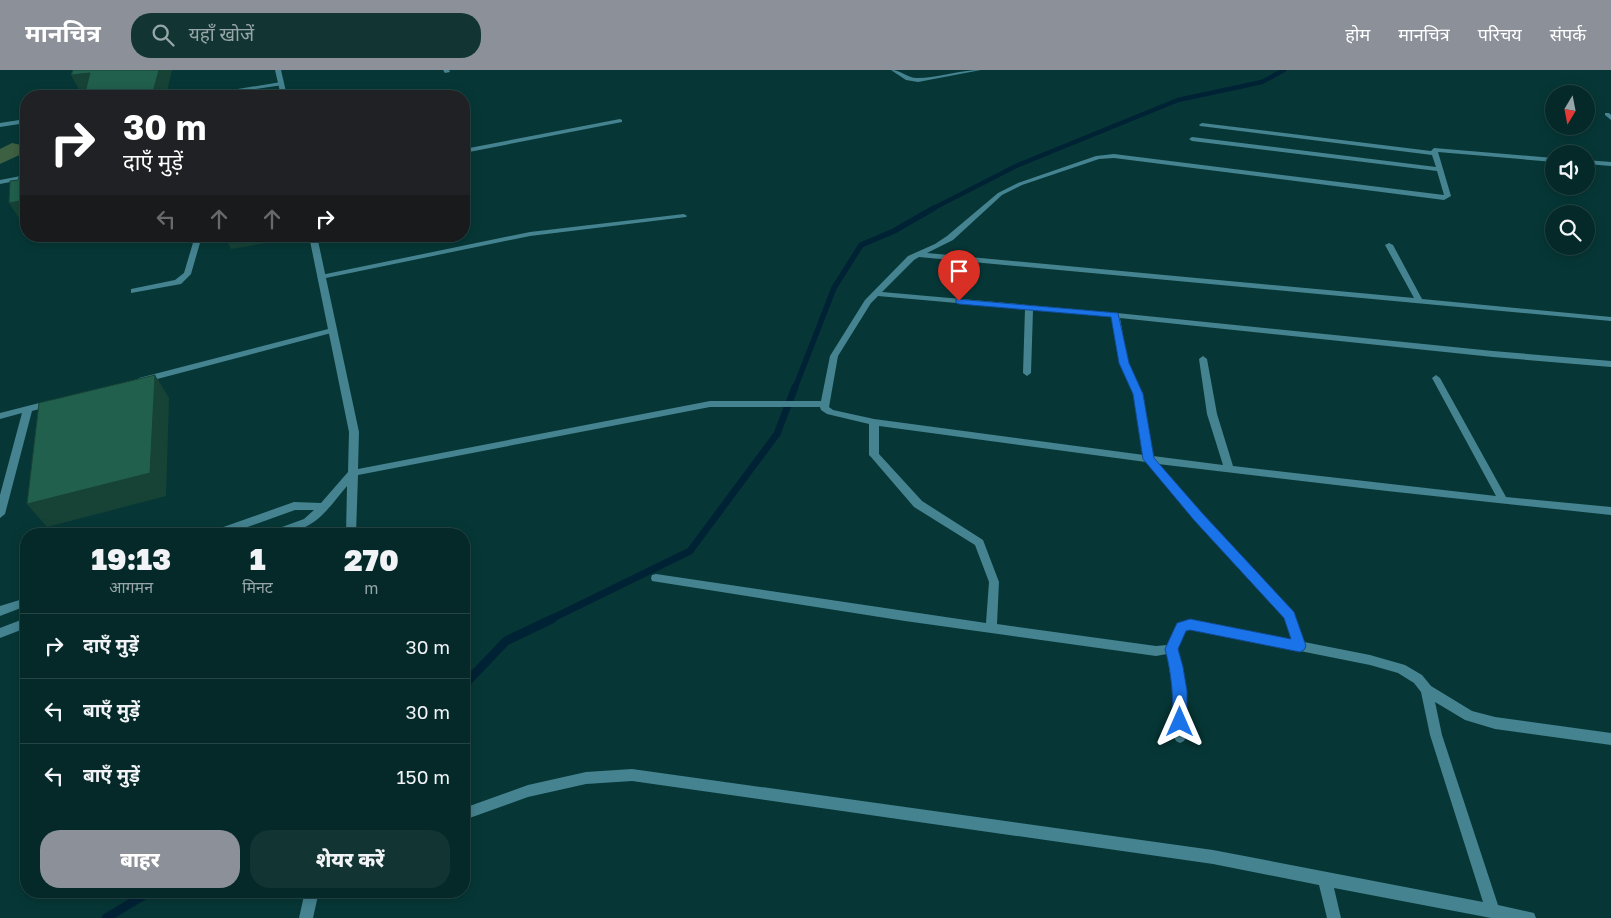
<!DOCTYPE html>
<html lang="hi">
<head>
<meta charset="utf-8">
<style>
  :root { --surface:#042928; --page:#123534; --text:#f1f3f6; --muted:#97a6a8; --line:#254545; --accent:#8c9099 }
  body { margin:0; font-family:"Golos Text","Noto Sans Devanagari",sans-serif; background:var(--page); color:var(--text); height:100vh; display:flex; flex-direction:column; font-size:19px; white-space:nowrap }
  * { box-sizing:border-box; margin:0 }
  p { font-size:16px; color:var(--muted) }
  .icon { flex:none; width:28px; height:28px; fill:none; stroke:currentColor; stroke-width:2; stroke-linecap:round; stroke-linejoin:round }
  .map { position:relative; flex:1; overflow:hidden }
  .sheet { position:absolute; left:20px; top:458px; width:450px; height:370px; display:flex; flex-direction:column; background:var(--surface); border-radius:20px; box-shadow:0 2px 12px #0003,0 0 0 1px var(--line) }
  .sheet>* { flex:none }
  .guide { position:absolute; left:20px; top:20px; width:450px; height:152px; border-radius:20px; box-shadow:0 2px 12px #0003,0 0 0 1px var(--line); background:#202124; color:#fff; overflow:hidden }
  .needle { width:32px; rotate:190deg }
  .controls { position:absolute; left:1545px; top:15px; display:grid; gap:10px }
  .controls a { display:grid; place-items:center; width:50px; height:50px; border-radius:50%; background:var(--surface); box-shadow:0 2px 12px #0003,0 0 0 1px var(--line); font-size:25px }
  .pin { position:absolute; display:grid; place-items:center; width:42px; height:42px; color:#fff; margin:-51px -21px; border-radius:50% 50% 50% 0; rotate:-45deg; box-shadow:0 0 5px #0007 }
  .pin .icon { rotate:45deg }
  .me { position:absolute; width:55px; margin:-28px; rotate:0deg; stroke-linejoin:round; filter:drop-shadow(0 0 4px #0008) }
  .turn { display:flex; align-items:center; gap:18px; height:105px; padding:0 20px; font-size:22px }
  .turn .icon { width:65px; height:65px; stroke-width:2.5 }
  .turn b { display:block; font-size:35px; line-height:42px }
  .lanes { display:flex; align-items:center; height:48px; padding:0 20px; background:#0003; justify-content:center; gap:25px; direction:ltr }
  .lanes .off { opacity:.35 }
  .eta { display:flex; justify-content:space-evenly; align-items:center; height:85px; text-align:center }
  .eta b { font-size:30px; font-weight:800; line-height:35px }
  .button { display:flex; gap:10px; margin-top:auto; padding:10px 20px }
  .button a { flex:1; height:58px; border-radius:20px; background:var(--accent); color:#fff; font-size:20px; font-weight:800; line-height:58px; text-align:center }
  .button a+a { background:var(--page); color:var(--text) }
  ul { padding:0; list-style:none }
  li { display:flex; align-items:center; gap:15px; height:65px; padding:0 20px; border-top:1px solid var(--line) }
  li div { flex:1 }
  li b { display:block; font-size:19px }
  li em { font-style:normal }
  header { display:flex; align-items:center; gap:30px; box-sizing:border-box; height:70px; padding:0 25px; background:var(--accent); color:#fff }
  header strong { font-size:24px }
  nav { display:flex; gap:28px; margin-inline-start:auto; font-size:18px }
  .search { width:350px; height:45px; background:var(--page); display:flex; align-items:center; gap:12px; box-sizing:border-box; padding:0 18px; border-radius:20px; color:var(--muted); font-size:19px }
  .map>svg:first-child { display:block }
  .green { fill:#3e6042 }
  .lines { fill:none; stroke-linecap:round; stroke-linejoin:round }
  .stream-far3 { stroke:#002235; stroke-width:4.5 }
  .stream-far2 { stroke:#002235; stroke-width:5.5 }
  .stream-far1 { stroke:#002235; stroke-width:7 }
  .stream { stroke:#002235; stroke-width:9 }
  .lane { fill:#458391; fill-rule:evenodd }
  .street { fill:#458391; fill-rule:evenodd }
  .shaded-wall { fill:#174336 }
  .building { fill:#21604d; stroke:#174336 }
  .route { fill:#1a73e8; stroke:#114b97 }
</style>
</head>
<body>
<header>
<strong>मानचित्र</strong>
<div class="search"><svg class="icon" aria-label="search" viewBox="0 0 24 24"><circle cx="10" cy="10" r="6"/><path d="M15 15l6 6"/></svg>यहाँ खोजें</div>
<nav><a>होम</a><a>मानचित्र</a><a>परिचय</a><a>संपर्क</a></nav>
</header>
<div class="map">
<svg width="1611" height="848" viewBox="0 0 1611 848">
  <rect width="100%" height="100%" fill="#063736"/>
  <path class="green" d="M12,73L26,76V82L0,94V79Z"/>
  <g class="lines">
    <path class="stream-far3" d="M932,139L1016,96L1178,30L1262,12L1284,0"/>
    <path class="stream-far2" d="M795,318L834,218L861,175L894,161L934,138"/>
    <path class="stream-far1" d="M549,550L690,481L777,364L795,317"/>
    <g class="stream">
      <path d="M464,615L506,571L552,549"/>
      <path d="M106,848L151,821"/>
    </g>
    <g class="lane">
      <path d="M443,0H449L450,2L445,3Z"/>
      <path d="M891,0C901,0 907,8 917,8C938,8 959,0 981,0L918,12L906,10Z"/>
      <path d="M281,12L283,13V15L208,26H195Z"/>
      <path d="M26,49V53L0,57V53Z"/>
      <path d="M620,49L622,50V52L464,83V79Z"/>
      <path d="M26,105V109L0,114V110Z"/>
      <path d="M684,144L687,146L686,147L530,166L321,209L317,207L321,205L530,162Z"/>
      <path d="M195,166H202L191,204L181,214L131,223V219L175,210L184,203Z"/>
      <path d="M332,258L336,260L335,262L142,313L138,310L139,308Z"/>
      <path d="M51,330L54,331L55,333L54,335L32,341L5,444L0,448V425L22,343L0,349V343Z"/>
    </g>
    <g class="street">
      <path d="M275,0H281L287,26H281Z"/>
      <path d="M1605,43H1609L1611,45V50L1605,45Z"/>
      <path d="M1202,53L1431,81L1434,78L1554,88V92L1438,82L1451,126L1444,130L1114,88L1099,89L1022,115L1002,125L953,170L927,183L1414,228L1385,175L1389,173L1393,175L1422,229L1611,247V251L919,187L914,190L882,222L1107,242L1493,281L1611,291V297L1493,287L1120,248L1128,293L1142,324L1153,386L1223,395L1207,344L1199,289L1203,286L1207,289L1217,344L1233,396L1496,426L1432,308L1436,305L1440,308L1506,427L1611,437V445L1387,421L1158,394L1202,444L1293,543L1304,572L1370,585L1405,595L1422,605L1431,616L1472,641L1495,647L1611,663V675L1495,659L1465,650L1435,632L1442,665L1498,835L1534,843L1536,848H1491L1334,818L1341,848H1327L1319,815L1213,794L632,711L586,714L528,727L464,750V738L528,715L586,702L632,699L1213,780L1483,832L1430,665L1421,622L1414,613L1398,603L1370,595L1190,559L1185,560L1177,579L1185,623L1186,667L1184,671L1180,673L1176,671L1174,667L1173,623L1167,584L1156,586L905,551L652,511L651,508L652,505L656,504L986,553L989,512L975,475L914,437L871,387L869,385V354L827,344L821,340L820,337H710L358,405L356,464H346L347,416C323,445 312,464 270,464L271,461L304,449L314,440H295L228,464H211L212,461L294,432L321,433L348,402L349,362L309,166H317L359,362L358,399L710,331H821L830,286L865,230L908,186L935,174L947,166L998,123L1018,113L1096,86L1114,84L1444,125L1437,101L1192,71L1189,69L1192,67L1436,97L1432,85L1200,56L1199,55ZM878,226L1025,239L1023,303L1027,306L1031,303L1033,240L1111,247L1120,293L1134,324L1144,385L874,349L833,340L829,337L838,286L871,233ZM879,356L1146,392L1194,450L1284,548L1292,570L1190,549L1177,554L1167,575L1156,576L997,554L999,512L983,470L922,431L879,384Z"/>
      <path d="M1586,90L1611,92V96L1586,94Z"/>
      <path d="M26,528V536L0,546V536Z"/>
      <path d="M26,548V558L0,568V558Z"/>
      <path d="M305,821H319L313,848H299Z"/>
    </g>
  </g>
  <g class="shaded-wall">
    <path d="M159,0H172L166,26H152Z"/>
    <path d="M90,3L100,21L81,23L71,5Z"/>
    <path d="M26,130V153L23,154L9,133Z"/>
    <path d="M225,166H270L271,172L231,179Z"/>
    <path d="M155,305L169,328L166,426L47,457L27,434Z"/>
  </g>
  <g class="building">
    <path d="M73,0H159L152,26H84L90,3L71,5Z"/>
    <path d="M183,23L182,26H162Z"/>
    <path d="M26,87V130L9,133L10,111L18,110Z"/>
    <path d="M155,305L150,403L27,434L39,333Z"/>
  </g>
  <path class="route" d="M956,229L1118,243L1129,293L1143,324L1154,388L1203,444L1294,542L1306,576L1304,580L1300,582L1190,560L1186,561L1178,579L1183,597L1187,621V652L1185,656L1180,658L1175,656L1173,652C1173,627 1172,604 1165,579L1177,553L1190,549L1291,569L1284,548L1194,450L1143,389L1133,324L1119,293L1111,247L959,234L956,233Z"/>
</svg>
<div class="controls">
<a><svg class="needle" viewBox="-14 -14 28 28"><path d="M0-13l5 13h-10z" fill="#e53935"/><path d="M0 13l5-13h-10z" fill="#97a6a8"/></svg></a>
<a><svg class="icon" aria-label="sound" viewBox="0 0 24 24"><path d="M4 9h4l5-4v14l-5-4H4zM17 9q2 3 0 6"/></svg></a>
<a><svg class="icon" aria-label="search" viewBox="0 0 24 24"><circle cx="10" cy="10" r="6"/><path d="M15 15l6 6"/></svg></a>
</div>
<div class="pin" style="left:959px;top:231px;background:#d93025"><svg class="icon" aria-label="arrive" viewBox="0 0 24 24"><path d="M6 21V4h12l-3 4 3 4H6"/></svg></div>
<svg class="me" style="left:1180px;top:652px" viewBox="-20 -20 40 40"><path d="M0-17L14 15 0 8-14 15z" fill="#1a73e8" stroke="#fff" stroke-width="4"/></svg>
<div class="guide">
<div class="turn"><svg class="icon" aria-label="right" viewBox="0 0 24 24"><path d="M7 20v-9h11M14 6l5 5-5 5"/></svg><div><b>30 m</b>दाएँ मुड़ें</div></div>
<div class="lanes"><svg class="icon off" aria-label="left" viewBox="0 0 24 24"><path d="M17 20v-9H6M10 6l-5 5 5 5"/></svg><svg class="icon off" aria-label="ahead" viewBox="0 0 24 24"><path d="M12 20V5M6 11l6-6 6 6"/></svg><svg class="icon off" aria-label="ahead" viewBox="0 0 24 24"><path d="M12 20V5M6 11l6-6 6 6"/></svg><svg class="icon" aria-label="right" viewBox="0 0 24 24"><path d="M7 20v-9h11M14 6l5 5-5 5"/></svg></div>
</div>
<section class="sheet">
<div class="eta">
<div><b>19:13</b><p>आगमन</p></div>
<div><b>1</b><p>मिनट</p></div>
<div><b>270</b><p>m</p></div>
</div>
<ul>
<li><svg class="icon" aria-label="right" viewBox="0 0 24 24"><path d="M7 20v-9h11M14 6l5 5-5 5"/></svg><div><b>दाएँ मुड़ें</b></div><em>30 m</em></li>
<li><svg class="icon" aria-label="left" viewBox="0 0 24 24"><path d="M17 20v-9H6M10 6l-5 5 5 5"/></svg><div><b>बाएँ मुड़ें</b></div><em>30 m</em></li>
<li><svg class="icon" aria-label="left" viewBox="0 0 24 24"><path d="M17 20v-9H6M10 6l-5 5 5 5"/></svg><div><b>बाएँ मुड़ें</b></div><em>150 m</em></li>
</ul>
<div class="button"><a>बाहर</a><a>शेयर करें</a></div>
</section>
</div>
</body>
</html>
